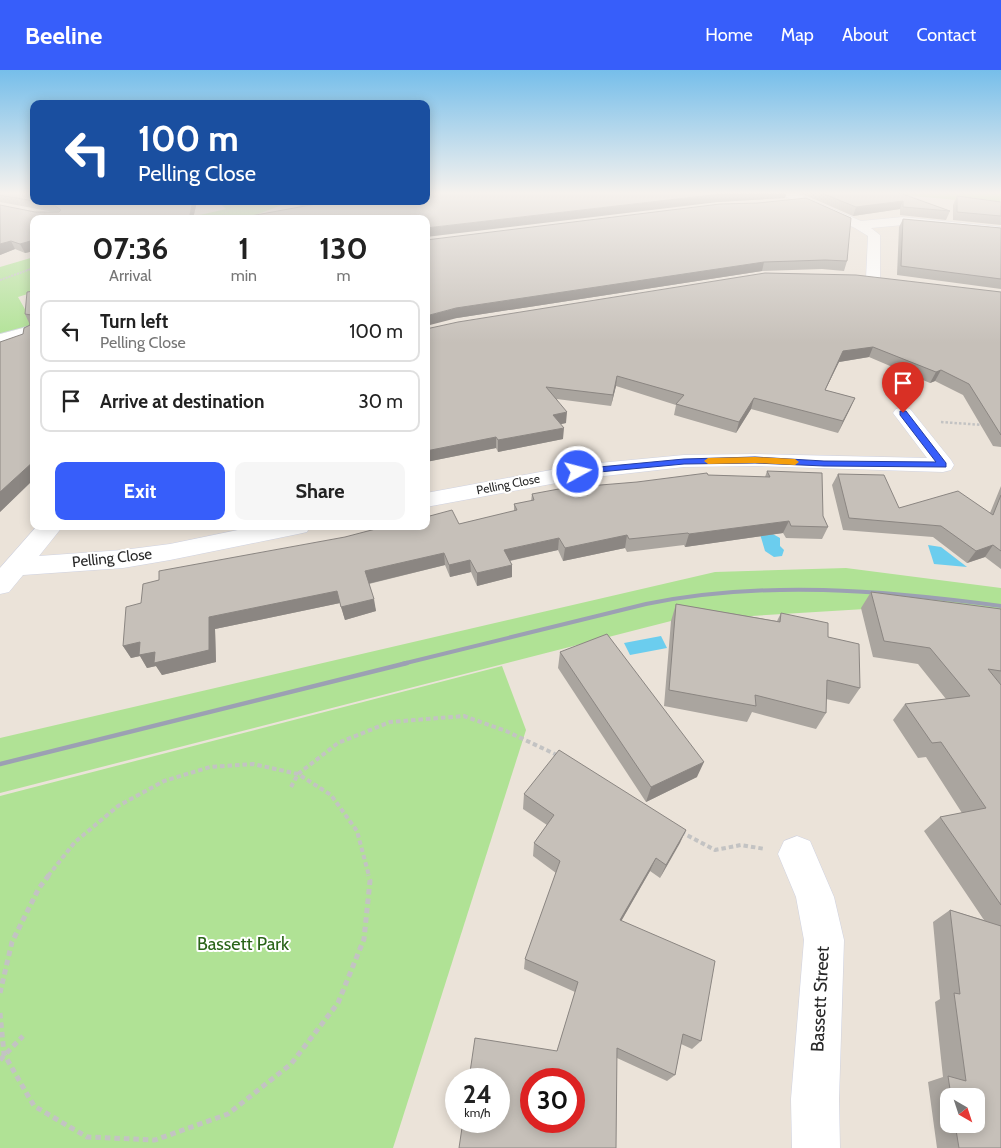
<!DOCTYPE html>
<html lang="en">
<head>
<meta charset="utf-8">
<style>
  :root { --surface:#fff; --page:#f6f6f6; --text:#222; --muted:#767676; --line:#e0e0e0; --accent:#375efa }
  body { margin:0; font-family:Cabin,sans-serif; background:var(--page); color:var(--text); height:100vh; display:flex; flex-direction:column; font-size:19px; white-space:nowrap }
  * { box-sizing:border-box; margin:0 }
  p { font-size:16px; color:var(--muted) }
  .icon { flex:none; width:28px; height:28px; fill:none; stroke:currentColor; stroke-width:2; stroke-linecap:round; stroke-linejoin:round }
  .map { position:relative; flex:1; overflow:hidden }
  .side { position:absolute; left:30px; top:145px; width:400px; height:315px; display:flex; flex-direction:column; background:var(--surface); border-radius:10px; box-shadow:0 2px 12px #0003 }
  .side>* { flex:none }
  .guide { position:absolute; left:30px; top:30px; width:400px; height:105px; border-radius:10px; box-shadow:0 2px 12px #0003; background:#1a4fa0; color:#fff; overflow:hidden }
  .needle { width:32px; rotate:141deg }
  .fabs { position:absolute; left:940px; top:1018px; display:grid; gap:10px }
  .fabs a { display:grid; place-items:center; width:45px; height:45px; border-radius:10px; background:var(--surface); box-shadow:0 2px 12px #0003; font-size:25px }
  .speed { position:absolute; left:445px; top:998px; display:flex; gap:10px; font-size:25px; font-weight:700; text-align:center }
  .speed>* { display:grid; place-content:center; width:65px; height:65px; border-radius:50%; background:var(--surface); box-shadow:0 2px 12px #0003; line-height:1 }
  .speed small { font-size:12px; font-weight:400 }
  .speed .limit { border:8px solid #d22; background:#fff; color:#111 }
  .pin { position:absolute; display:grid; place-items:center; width:42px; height:42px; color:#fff; margin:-51px -21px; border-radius:50% 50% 50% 0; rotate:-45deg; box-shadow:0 0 5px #0007 }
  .pin .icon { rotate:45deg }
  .me { position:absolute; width:55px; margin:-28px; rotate:83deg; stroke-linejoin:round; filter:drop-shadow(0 0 4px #0008) }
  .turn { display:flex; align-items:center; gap:18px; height:105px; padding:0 25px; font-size:22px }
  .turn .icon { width:65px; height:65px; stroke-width:2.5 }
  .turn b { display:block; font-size:35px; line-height:42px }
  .eta { display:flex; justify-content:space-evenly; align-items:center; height:85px; text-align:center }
  .eta b { font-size:30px; font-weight:700; line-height:35px }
  .primary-button { display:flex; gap:10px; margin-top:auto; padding:10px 25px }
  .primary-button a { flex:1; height:58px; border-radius:10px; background:var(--accent); color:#fff; font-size:20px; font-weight:700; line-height:58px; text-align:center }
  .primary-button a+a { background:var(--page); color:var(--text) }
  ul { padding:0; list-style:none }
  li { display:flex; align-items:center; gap:15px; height:62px; margin:0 10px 8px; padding:0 15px; border:2px solid var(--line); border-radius:10px }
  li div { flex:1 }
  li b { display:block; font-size:19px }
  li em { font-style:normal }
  header { display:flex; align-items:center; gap:30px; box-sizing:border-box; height:70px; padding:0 25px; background:var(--accent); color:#fff }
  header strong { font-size:24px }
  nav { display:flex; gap:28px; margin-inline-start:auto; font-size:18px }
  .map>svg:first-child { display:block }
  .green { fill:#b0e295 }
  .water { fill:#6bcdee }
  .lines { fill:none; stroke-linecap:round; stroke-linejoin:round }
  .minor-casing { stroke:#cfd2e1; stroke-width:1 }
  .path-far4 { stroke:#c3c3c3; stroke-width:1; stroke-dasharray:2 1; stroke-linecap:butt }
  .path-far3 { stroke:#c3c3c3; stroke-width:2; stroke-dasharray:2 1; stroke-linecap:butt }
  .path-far2 { stroke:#c3c3c3; stroke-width:2.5; stroke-dasharray:2.5 2; stroke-linecap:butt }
  .path-far1 { stroke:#c3c3c3; stroke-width:4; stroke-dasharray:4.5 3; stroke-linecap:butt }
  .path { stroke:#c3c3c3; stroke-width:5; stroke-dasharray:5.5 4; stroke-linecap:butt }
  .minor { fill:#fff; fill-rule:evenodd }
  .rail-far1 { stroke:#9ca0b3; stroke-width:4 }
  .rail { stroke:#9ca0b3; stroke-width:4.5 }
  .wall { fill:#aaa59f; fill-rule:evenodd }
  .shaded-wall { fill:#8b8682 }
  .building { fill:#c6c0b9; stroke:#8b8682; fill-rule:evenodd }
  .route { fill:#375efa; stroke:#243da2 }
  .slow { fill:#f59e0b }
  .labels { text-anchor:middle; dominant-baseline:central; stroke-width:4; stroke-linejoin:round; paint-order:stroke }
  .far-street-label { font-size:12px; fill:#282828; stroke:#fff }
  .street-label { font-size:15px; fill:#282828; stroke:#fff }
  .near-park-label { font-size:18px; fill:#2a6419; stroke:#fff }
  .near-street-label { font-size:18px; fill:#282828; stroke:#fff }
</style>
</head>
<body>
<header>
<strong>Beeline</strong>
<nav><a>Home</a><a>Map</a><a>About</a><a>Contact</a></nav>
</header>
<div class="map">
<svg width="1001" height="1078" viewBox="0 0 1001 1078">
  <rect width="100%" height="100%" fill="#ebe3d9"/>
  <g class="green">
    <path d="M894,122H1001V134L902,125Z"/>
    <path d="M217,131H293L258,144L260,149H182L226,139Z"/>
    <path d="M34,187V222L18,227L34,255L0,269V197Z"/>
    <path d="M846,498L1001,518V557L865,539L671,551L0,723V668L715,502Z"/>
    <path d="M502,596L526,660L393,1078H0V726Z"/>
  </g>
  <g class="water">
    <path d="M771,463L780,468V476L784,480L782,486L774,487L765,481L760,464Z"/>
    <path d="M928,475L941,477L967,497L934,494Z"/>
    <path d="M661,566L667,578L630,585L624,573Z"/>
  </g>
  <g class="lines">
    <defs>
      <g id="minor">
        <path d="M779,122H793L861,151L903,147L1001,157V165L903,155L871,158L880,165V209L878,212H868L866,209L868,166L855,158L780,124Z"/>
        <path d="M34,255V265L0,274V264Z"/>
        <path d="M903,337L910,339L951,390L954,395L951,400L943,402L755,396L684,397L578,409L426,437V423L578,395L684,385L755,384L927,388L893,343L896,339Z"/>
        <path d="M37,456H63L39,486L123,480L170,474L257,456H310L307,462L298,464L170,490L123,498L23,505L9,522L0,524V498Z"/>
        <path d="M797,766L810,771L834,827L844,870L839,1029L840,1078H792L791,1029L804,870L796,827L778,784L784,771Z"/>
      </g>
    </defs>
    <use href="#minor" class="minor-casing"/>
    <g class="path-far4">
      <path d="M211,149L222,146L239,131"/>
      <path d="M27,200L34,198"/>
    </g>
    <path class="path-far3" d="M0,210L31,199"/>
    <path class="path-far2" d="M941,352L983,355"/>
    <g class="path-far1">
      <path d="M291,717L298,704L338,673L390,652L464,646L506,661L557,685"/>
      <path d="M681,762L715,780L741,775L765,779"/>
      <path d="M48,806L75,772L118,736L164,711L210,697L253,694L298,704L331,725L357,761L369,806"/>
    </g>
    <g class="path">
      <path d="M0,923L12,872L39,818L49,805"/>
      <path d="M0,943L4,984L34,1036L87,1067L155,1070L228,1044L291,994L338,933L364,869L370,811L368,805"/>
      <path d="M0,990L23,966"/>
    </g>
    <use href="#minor" class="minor"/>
    <path class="rail-far1" d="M402,594L646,534C764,510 883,520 1001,536"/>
    <path class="rail" d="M0,694L407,593"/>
  </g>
  <g class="wall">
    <path d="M0,122L34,131H197L193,149H34V181L25,183L15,179L0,185V135L35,142H54L0,132Z"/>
    <path d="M798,122H897L950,141L946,150L900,145V139L853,146Z"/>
    <path d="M957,126L1001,132V155L953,150V135Z"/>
    <path d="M785,128L718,132L302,137L300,136L299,131H426Z"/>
    <path d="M903,149L1001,158V219L897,205L899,157Z"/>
    <path d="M426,170L847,191L844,201L822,199L762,201L457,248Z"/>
    <path d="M34,221V409L0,442L23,264L30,255L25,244Z"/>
    <path d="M1001,222V377L993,376L963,325L935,311L930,313L869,287L839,292L825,320L855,328L838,363L751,339L736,363L674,345L676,335L616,316L611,336L557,329L566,353L561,354L563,369L498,382L496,378L426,392V259Z"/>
    <path d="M767,401L823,446L828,457L822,469L786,468L783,463L685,477L684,475L627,482L625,478L563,491L558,480L510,491L512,495V507L477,516L471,502L450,507L445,495L369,514L376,541L345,550L340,533L215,559L216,592L162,605L156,596L147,598L140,586L131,588L123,576L141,533L459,454L514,441V434L531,431L532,424L708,405L765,407Z"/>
    <path d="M838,404L899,438L990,443L1001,416V499L985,487L967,493L933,467L843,460L832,415Z"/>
    <path d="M871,522L1001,539V1078H937L928,1012L943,1007L935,932L940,929L933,852L950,840L984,850L924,761L940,747L962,743L926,687L918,688L893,650L905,634L946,629L918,594L873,587L861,538ZM949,1026H976V1054H949Z"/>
    <path d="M676,534L777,551L781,543L828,567L860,618L849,634L826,629V643L816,659L752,642L747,652L664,636L671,551Z"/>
    <path d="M560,582L697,707L646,732L558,598Z"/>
    <path d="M524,724L686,760L660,808L650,801L621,851L701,971L692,979L681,974L675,1005L667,1011L617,988L557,981L575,922L524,899L525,889L556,803L533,786L534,773L547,755L523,739Z"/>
  </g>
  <g class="shaded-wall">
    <path d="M755,122H787L785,128L718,132L426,167V158L720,124Z"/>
    <path d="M193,131H197L193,149H189Z"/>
    <path d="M903,131L900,139L853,146L856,137Z"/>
    <path d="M34,170V181L25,183L20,174Z"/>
    <path d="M11,171L15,179L0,185V174Z"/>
    <path d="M764,192L762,201L457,248L426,256V246L456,238Z"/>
    <path d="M873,277L869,287L839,292L820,331L843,281Z"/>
    <path d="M941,300L935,311L930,313L936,302Z"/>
    <path d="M617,306L616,316L611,336L613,325Z"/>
    <path d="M754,328L751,339L736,363L739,352Z"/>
    <path d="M855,328L850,339L838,363L843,351Z"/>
    <path d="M567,342L566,353L552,356L553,345Z"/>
    <path d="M564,358L563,369L498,382V370Z"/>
    <path d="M496,367V378L426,392V381Z"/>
    <path d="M34,391V409L0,442V422Z"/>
    <path d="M789,451L783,463L685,477L689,464Z"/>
    <path d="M627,465L625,478L563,491L565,478Z"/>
    <path d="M559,468L558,480L504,492V480Z"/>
    <path d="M993,475L985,487L967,493L976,481Z"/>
    <path d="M444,483L445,495L367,514L365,501Z"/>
    <path d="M470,490L471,502L450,507L449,495Z"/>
    <path d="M512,495V507L477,516V503Z"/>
    <path d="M337,521L340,533L215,559L216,592L162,605L156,596L147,598L140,586L131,588L123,576L140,572L155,582L209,547Z"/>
    <path d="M374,529L376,541L345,550L341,537Z"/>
    <path d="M704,692L697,707L646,732L651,717Z"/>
    <path d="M686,760L680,773L660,808L666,795Z"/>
    <path d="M656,788L650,801L615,862L620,850Z"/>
  </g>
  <g class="building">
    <path d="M0,122H34V131L0,125Z"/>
    <path d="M426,122H755L720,124L426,158V149H234L316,134L308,131H426Z"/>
    <path d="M819,122H897L950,141L903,137V131L856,137Z"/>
    <path d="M957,126L1001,132V146L957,142Z"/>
    <path d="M806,128L851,148L847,191L825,190L764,192L456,238L426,246V170L720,134L758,133Z"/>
    <path d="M34,131H193L189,149H34V170L20,174L11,171L0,174V135L35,142H59L61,140L54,135Z"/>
    <path d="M903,149L1001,158V209L901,196Z"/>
    <path d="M765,203L856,205L1001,222V365L969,314L941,300L936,302L873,277L843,281L825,320L855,328L843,351L754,328L739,352L676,334L684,325L617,306L613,325L546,317L567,342L553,345L564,358L498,370L496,367L426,381V259L458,252Z"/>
    <path d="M34,221V391L0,422V272L23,264L24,258L30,255L31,245L25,244L27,222Z"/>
    <path d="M767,401L822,403L823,446L828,457L791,456L789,451L689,464L688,463L629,469L627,465L565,478L559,468L504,480L512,495L477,503L470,490L449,495L444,483L365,501L374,529L341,537L337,521L209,547V580L154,593L155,582L139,585L140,572L123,576L126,537L141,533L143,514L159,510V501L345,467L387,456H426V447L452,440L459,454L517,440L514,434L534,430L532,424L564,418L637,412L707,403L708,405L770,407Z"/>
    <path d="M838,404L884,405L899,438L958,421L993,445L1001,425V481L993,475L976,481L941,456L849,448Z"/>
    <path d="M871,522L1001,539V601L988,599L1001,615V835L940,747L986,738L941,672L932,673L905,634L970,626L930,578L884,571Z"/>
    <path d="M676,534L780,552L781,543L828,553V567L859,574L860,618L827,610L826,643L755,625L756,636L669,620Z"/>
    <path d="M607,564L704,692L651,717L560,582Z"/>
    <path d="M559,680L686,760L666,795L656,788L620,850L715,891L701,971L683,964L675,1005L617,978L616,1078H459L463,1051H499V1009H469L475,968L557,981L578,912L525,889L560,791L534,773L554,745L524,724ZM531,1009H574V1051H531Z"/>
    <path d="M950,840L1001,856V1078H959L955,1054H976V1026H951L948,1006L966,1011L954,923L960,924Z"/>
  </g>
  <linearGradient id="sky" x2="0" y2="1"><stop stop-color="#76beea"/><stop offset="0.45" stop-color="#f6f2ee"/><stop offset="1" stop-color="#f6f2ee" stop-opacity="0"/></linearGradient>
  <rect width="1001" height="273" fill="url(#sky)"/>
  <path class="route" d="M900,341H906L946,393V397L824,396L755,393L684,394L578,404L573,402L578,399L684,389L755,387L824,391L936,392L900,345Z"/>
  <path class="slow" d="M755,387L795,389L799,392L795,395L755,393L708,394L704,391L708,388Z"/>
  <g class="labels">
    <g class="far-street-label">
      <text transform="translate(508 414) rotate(-11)">Pelling Close</text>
    </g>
    <g class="street-label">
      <text transform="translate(112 488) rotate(-6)">Pelling Close</text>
    </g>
    <g class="near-park-label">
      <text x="243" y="874">Bassett Park</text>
    </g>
    <g class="near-street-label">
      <text transform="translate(820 929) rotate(-87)">Bassett Street</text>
    </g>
  </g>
</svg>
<div class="fabs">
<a><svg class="needle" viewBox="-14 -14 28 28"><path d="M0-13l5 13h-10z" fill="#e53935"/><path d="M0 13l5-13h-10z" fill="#767676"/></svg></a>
</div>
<div class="speed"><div>24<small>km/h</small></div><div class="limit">30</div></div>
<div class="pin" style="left:903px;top:343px;background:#d93025"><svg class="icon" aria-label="arrive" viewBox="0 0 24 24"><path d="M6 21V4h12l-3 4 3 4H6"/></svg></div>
<svg class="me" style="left:578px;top:402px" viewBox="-20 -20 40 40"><circle r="17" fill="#375efa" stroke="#fff" stroke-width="3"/><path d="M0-11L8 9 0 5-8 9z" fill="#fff"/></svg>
<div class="guide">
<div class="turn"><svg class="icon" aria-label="left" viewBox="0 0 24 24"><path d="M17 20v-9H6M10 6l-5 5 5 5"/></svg><div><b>100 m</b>Pelling Close</div></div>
</div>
<section class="side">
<div class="eta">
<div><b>07:36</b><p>Arrival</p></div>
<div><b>1</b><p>min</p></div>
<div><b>130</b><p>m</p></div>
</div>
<ul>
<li><svg class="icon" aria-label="left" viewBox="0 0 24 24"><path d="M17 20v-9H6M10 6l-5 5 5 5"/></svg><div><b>Turn left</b><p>Pelling Close</p></div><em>100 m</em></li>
<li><svg class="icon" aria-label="arrive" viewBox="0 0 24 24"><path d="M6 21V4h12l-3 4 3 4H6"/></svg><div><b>Arrive at destination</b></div><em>30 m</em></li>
</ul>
<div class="primary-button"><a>Exit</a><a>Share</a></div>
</section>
</div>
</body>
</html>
